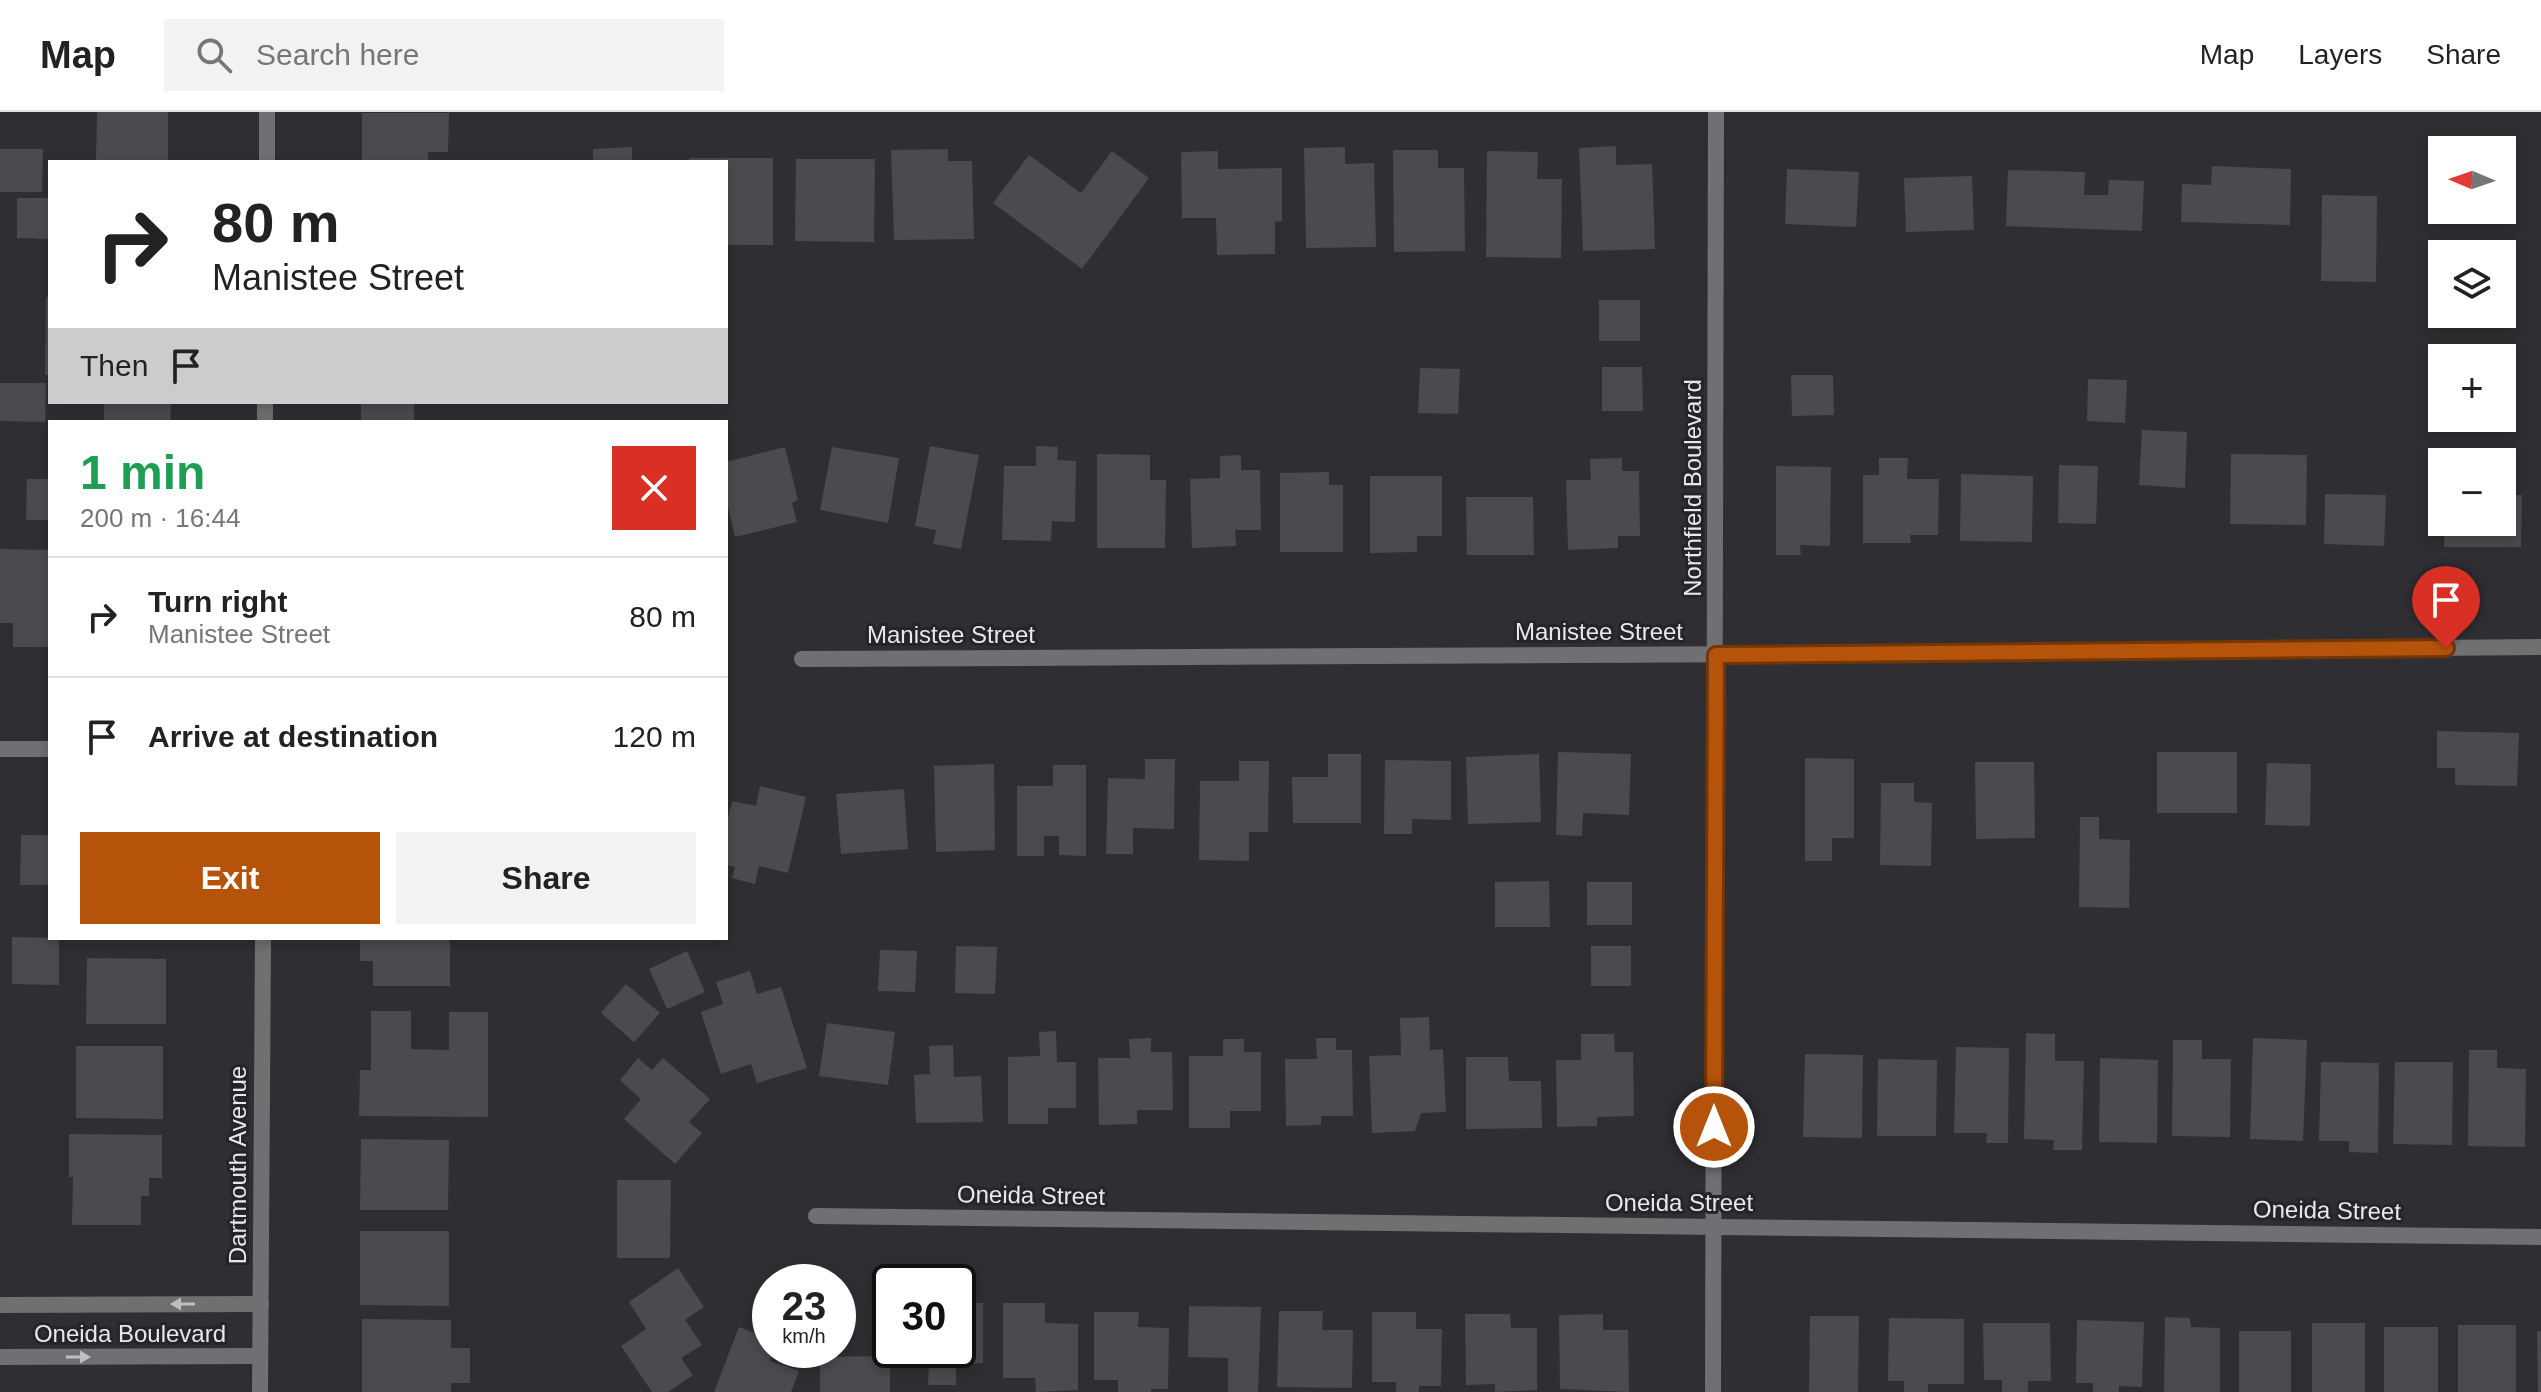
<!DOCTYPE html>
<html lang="en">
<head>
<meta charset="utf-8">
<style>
  :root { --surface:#fff; --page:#f2f2f2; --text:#222; --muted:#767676; --line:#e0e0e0; --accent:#b45309 }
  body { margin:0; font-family:Helvetica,sans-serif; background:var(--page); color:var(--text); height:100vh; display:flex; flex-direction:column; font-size:30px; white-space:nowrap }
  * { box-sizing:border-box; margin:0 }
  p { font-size:26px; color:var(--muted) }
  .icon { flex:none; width:44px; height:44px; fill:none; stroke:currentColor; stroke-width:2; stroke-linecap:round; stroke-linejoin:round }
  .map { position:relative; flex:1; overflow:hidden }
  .sheet { position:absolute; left:48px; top:308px; width:680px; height:520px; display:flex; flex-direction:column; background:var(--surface); border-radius:0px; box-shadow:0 4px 12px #0003 }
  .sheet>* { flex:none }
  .banner { position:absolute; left:48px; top:48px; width:680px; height:244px; border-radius:0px; box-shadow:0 4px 12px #0003; background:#fff; color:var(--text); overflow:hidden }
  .needle { width:52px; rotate:272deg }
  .tools { position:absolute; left:2428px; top:24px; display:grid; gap:16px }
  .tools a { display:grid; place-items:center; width:88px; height:88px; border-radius:0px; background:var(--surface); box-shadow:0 4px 12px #0003; font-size:40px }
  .speed { position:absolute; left:752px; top:1152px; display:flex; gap:16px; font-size:40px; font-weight:700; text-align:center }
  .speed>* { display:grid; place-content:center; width:104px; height:104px; border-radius:50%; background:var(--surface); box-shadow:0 4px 12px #0003; line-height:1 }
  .speed small { font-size:20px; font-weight:400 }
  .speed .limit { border:4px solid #111; border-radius:12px; background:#fff; color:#111 }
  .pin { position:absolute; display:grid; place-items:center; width:68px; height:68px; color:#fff; margin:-82px -34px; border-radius:50% 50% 50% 0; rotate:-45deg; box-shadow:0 0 8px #0007 }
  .pin .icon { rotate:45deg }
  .me { position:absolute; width:88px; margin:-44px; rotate:0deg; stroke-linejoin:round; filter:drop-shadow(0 0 6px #0008) }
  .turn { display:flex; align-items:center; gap:28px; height:168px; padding:0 32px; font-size:36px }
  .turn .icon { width:104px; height:104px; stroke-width:2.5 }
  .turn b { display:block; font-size:56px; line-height:68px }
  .then { display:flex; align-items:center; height:76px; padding:0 32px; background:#0003; gap:16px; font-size:30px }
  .round { display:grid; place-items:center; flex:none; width:84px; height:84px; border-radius:0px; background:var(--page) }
  .overview { display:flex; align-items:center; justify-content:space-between; height:136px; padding:0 32px }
  h1 { font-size:48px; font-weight:800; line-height:60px; color:#1e9e55 }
  .cta { display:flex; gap:16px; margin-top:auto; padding:16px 32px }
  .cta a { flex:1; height:92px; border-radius:0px; background:var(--accent); color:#fff; font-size:32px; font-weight:800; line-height:92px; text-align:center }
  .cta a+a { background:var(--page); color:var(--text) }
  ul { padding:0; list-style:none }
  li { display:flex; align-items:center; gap:24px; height:120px; padding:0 32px; border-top:2px solid var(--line) }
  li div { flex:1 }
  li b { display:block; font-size:30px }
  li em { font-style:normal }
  header { display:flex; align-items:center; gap:48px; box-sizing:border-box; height:112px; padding:0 40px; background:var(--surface); border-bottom:2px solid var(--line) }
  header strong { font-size:38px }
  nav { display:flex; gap:44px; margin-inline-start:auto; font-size:28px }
  .search { width:560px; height:72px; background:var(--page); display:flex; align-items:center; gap:20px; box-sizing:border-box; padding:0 28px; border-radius:0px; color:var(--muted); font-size:30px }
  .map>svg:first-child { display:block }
  .building { fill:#4b4a4f }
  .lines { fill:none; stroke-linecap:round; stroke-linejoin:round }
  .minor { stroke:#706f72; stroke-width:16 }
  .oneway { fill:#bebdc0 }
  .route-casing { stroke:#753606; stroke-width:20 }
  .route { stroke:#b45309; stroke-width:14 }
  .labels { text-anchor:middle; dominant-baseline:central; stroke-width:6; stroke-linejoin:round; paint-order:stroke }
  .street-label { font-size:24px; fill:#e8e7ea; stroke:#252429 }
</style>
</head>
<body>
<header>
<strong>Map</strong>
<div class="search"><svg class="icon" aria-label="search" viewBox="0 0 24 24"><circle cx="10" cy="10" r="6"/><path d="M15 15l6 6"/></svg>Search here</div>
<nav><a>Map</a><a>Layers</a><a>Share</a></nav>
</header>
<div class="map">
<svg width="2541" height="1280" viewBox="0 0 2541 1280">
  <rect width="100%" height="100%" fill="#2f2e33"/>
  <g class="building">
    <path d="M97,0H168V50H96Z"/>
    <path d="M362,1H449L448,40H428V50H362Z"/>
    <path d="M1616,34V53L1652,52L1655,137L1583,139L1579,36Z"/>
    <path d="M632,35V50H593V37Z"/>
    <path d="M1345,35V52L1374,51L1376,135L1306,136L1304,36Z"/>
    <path d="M0,37H43L42,80H0Z"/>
    <path d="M948,37V49H972L974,127L894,128L891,38Z"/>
    <path d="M1393,38H1438V56H1464L1465,139L1394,140Z"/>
    <path d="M1112,39L1149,66L1082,157L993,91L1029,43L1081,81Z"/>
    <path d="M1218,39V57L1282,56V109L1275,110V142L1217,143L1216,106H1182L1181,40Z"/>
    <path d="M1487,39L1538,40L1537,67H1562L1561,146L1486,145Z"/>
    <path d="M689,46H773V133H726V50H689Z"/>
    <path d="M796,47H875L874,130L795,129Z"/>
    <path d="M2212,54L2291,57L2290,113L2181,110L2182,72L2211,73Z"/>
    <path d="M1787,57L1859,60L1856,115L1785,112Z"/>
    <path d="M2008,58L2085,60L2084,83H2108L2109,68L2144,69L2142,119L2006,114Z"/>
    <path d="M1972,64L1974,118L1906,120L1904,66Z"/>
    <path d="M2322,83L2377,84L2376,170L2321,169Z"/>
    <path d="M17,86H50V127L17,126Z"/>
    <path d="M2447,98H2498L2497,111H2447Z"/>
    <path d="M46,185H50V263H45Z"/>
    <rect x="1599" y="188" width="41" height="41"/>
    <path d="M1602,255H1642L1643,299H1602Z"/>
    <path d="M1420,256L1460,257L1458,302L1418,301Z"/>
    <path d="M1791,263H1833L1834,303L1792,304Z"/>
    <path d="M2088,267L2127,268L2125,311L2087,309Z"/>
    <path d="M0,271H46L45,310L0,309Z"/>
    <path d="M104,290H171L170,310H104Z"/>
    <rect x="361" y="290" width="53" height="20"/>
    <path d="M2142,318L2187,320L2185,376L2139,373Z"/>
    <path d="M930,334L979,343L961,437L933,432L936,418L915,414Z"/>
    <path d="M1036,334L1058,335L1057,348L1076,349L1075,410L1052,409L1051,429L1002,428L1004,354H1036Z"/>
    <path d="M785,335L798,388L792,391L797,410L735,425L726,387V350Z"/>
    <path d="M832,335L899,346L888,411L820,398Z"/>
    <path d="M1097,342L1150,343V368H1166L1165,436H1097Z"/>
    <path d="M2231,342L2307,343L2306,413L2230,412Z"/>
    <path d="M1241,343V358H1260L1261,418H1235L1236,434L1192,436L1190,367L1220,366V344Z"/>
    <path d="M1622,346V359H1639L1640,424H1618V436L1568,438L1566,368H1591L1590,347Z"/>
    <path d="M1879,346H1908L1907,367H1939L1938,423H1910L1911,431H1863V363H1879Z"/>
    <path d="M2059,353L2098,354L2096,412L2058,411Z"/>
    <path d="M1776,354L1831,355L1830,434L1800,433L1801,443H1776Z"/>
    <path d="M1329,360V373H1343V440H1280V361Z"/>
    <path d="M1961,362L2033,364L2032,430L1960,429Z"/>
    <path d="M1370,364H1442V424H1417V440L1370,441Z"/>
    <path d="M27,367H50V408H26Z"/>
    <path d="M2325,382L2386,383L2384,434L2324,432Z"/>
    <path d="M2502,383H2522L2521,435H2444L2445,410H2502Z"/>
    <path d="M1466,385H1533L1534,443H1467Z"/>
    <path d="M0,437L50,438V535H13V511H0Z"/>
    <path d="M2437,619L2519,621L2517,674L2455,673V656H2437Z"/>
    <path d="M1558,640L1631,642L1629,703L1583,701L1582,724L1556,723Z"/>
    <rect x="2157" y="640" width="80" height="61"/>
    <path d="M1328,642H1361V711H1293L1292,665H1328Z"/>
    <path d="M1539,642L1541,710L1468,712L1466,645Z"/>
    <path d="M1805,646L1854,647V726H1832V749H1805Z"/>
    <path d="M1145,647H1175L1174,717L1133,716V742H1106L1108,666L1145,667Z"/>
    <path d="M1385,648L1451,649V708L1412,707V722H1384Z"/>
    <path d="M1239,649H1269L1268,720H1249V749L1199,748L1200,669H1239Z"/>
    <path d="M1975,650H2034L2035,726L1976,727Z"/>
    <path d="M2267,651L2311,652L2310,714L2265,713Z"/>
    <path d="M994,652L995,738L936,740L934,654Z"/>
    <path d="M1053,653H1086V744L1059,743V724H1044V744H1017V674H1053Z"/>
    <path d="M1881,671H1914V690L1932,691L1931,754L1880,753Z"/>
    <path d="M760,674L806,685L788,761L759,754L755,772L732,766L735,755L726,753V714L732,689L756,694Z"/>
    <path d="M904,677L908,737L841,742L836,682Z"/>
    <path d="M2080,705H2099V727L2130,728L2129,796L2079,795Z"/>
    <path d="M21,723H50V773H20Z"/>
    <path d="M1549,769L1550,815H1495V770Z"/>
    <rect x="1587" y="770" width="45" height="43"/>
    <path d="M12,825L59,826V873L12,872Z"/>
    <path d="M360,826H450V874H373V849H360Z"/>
    <path d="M956,834L997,835L995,882L955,881Z"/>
    <rect x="1591" y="834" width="40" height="40"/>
    <path d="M880,838L917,839L915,880L878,879Z"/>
    <path d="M687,839L705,880L667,897L649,857Z"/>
    <path d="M87,846L166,847V912H86Z"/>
    <path d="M750,859L757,882L781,875L807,956L757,971L751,952L721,962L701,900L723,892L716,870Z"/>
    <path d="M626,872L660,901L634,930L601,901Z"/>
    <path d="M371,899H411V937L449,938V900H488V1005L359,1004L360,958H371Z"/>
    <path d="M1429,905L1430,938L1443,937L1446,1000L1421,1001L1415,1019L1372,1021L1369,944L1401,943L1400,906Z"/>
    <path d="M827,911L895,920L888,973L819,964Z"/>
    <path d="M1056,919L1057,950H1076V996H1048V1012H1008V945L1040,944L1039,920Z"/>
    <path d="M2026,921L2055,922V949H2084L2082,1038H2053L2054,1028L2024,1027Z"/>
    <path d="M1581,922H1614L1615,940H1633L1634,1004L1597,1005V1014L1557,1015L1556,948H1581Z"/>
    <path d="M1151,926V940H1172L1173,998H1137V1012L1099,1013L1098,946H1130L1129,927Z"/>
    <path d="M1316,926H1336V938H1352L1353,1004H1321V1013L1286,1014L1285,947H1317Z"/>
    <path d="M2253,926L2307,928L2303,1029L2250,1027Z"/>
    <path d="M1223,927H1244V940H1261V999H1230V1016H1189V944H1223Z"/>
    <path d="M2173,928H2202V947H2231L2230,1025L2172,1024Z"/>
    <path d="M953,933L954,965L981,964L983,1010L916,1011L914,963L930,962L929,934Z"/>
    <path d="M76,934H163V1007L76,1006Z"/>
    <path d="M1956,935L2009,936L2008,1031H1986L1987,1021H1954Z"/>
    <path d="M2469,938H2497V956L2526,957L2525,1035L2468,1034Z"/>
    <path d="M1805,942L1863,943L1862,1026L1803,1025Z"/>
    <path d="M1466,945H1508L1509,969H1541L1542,1016L1466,1017Z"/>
    <path d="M638,946L652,958L663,946L710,987L689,1010L702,1021L675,1052L624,1007L641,987L620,968Z"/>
    <path d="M2100,946L2158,948L2157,1031L2099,1030Z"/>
    <path d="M1878,947L1937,948L1936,1024H1877Z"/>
    <path d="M2321,950L2379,951L2378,1041L2349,1040V1029H2319Z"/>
    <path d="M2395,950H2453L2452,1033L2393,1032Z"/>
    <path d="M69,1022L162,1023V1066H149V1084H141V1113H72L73,1065H69Z"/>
    <path d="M361,1027L449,1028L448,1098H360Z"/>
    <path d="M617,1068H671L670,1146H617Z"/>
    <path d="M360,1119H449V1194L360,1193Z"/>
    <path d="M678,1156L704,1195L685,1208L702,1233L681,1246L693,1263L668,1280H652L621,1234L646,1217L629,1190Z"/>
    <path d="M958,1191H983V1251L956,1252V1273H928L929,1248L910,1247V1238H958Z"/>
    <path d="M1003,1191H1045V1211L1078,1212V1278L1036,1280L1035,1266H1003Z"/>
    <path d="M1189,1194L1261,1195L1258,1280H1228V1246L1188,1245Z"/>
    <path d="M1279,1199H1323L1322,1218H1353L1352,1276L1277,1275Z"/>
    <path d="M1094,1200H1139L1138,1215L1169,1216L1168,1277H1151V1280H1118V1268H1094Z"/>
    <path d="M1372,1200H1416V1217H1442L1441,1274H1419V1280H1396V1270H1372Z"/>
    <path d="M1465,1202H1510L1511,1216H1537V1278L1495,1280V1272L1466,1273Z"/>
    <path d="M1603,1202V1218H1628L1629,1280L1560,1277L1559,1203Z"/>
    <path d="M1810,1204H1859L1858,1280H1809Z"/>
    <path d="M2165,1205L2190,1206L2191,1215L2220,1216V1280H2164Z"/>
    <path d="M1889,1206L1964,1207V1272H1928V1280H1904V1269H1888Z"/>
    <path d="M362,1207L451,1208V1236H470V1271H451V1280H362Z"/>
    <path d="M2077,1208L2144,1210L2142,1275L2119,1274V1280H2093V1271H2076Z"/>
    <path d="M1983,1211H2050L2051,1269H2028V1280H2002V1268H1984Z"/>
    <rect x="2312" y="1211" width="53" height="69"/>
    <rect x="2458" y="1213" width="58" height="67"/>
    <path d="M739,1215L770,1227V1238H774L770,1249L799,1259L791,1280H714Z"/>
    <rect x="2384" y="1215" width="54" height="65"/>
    <rect x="2239" y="1219" width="52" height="61"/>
    <path d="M2537,1219H2541V1280H2538Z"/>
    <path d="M890,1244V1280H820V1245Z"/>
  </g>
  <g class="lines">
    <g class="minor">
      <path d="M267,50V0"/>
      <path d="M265,310V290"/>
      <path d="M802,547L1779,542L2541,535"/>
      <path d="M0,637H50"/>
      <path d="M816,1104L2541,1125"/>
      <path d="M0,1193L261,1192"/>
      <path d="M0,1245L260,1244"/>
      <path d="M260,1280L263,826"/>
      <path d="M1713,1280L1716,0"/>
    </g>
  </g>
  <defs><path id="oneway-solid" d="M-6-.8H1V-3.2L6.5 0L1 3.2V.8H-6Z" transform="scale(2)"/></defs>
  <g class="oneway">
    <use href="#oneway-solid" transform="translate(183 1192) rotate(180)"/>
    <use href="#oneway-solid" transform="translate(78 1245)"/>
  </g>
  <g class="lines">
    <defs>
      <path id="route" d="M1714,1015L1716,543L2446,536"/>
    </defs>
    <use href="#route" class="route-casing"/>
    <use href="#route" class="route"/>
  </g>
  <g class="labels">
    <g class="street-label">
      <text transform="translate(1692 376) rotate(-90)">Northfield Boulevard</text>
      <text x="1599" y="519">Manistee Street</text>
      <text x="951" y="522">Manistee Street</text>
      <text transform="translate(237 1053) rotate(-90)">Dartmouth Avenue</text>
      <text transform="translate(1031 1083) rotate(1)">Oneida Street</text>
      <text x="1679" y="1090">Oneida Street</text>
      <text transform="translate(2327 1098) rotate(1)">Oneida Street</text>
      <text x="130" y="1221">Oneida Boulevard</text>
    </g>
  </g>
</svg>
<div class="tools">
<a><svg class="needle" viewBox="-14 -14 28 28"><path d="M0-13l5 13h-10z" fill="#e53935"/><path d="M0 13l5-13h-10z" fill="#767676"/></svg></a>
<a><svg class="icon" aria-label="layers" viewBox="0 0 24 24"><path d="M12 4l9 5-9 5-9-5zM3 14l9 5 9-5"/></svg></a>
<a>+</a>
<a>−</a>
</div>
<div class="speed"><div>23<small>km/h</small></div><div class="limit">30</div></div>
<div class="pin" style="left:2446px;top:536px;background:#d93025"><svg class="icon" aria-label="arrive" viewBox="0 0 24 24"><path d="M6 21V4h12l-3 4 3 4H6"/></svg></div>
<svg class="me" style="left:1714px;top:1015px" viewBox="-20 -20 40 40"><circle r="17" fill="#b45309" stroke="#fff" stroke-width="3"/><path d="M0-11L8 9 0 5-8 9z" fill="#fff"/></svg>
<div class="banner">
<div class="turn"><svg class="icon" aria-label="right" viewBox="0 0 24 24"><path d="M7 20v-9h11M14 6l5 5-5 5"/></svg><div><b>80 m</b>Manistee Street</div></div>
<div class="then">Then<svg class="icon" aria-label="arrive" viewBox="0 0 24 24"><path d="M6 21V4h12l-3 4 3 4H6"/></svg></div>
</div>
<section class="sheet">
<div class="overview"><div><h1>1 min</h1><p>200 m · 16:44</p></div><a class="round" style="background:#d93025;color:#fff"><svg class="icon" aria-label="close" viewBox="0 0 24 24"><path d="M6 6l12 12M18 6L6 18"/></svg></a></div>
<ul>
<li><svg class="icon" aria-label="right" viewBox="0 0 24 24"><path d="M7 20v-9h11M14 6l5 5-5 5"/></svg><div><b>Turn right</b><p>Manistee Street</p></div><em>80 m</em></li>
<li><svg class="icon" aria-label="arrive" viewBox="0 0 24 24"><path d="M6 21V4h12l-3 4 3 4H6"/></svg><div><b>Arrive at destination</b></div><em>120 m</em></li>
</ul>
<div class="cta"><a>Exit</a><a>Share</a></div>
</section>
</div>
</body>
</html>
